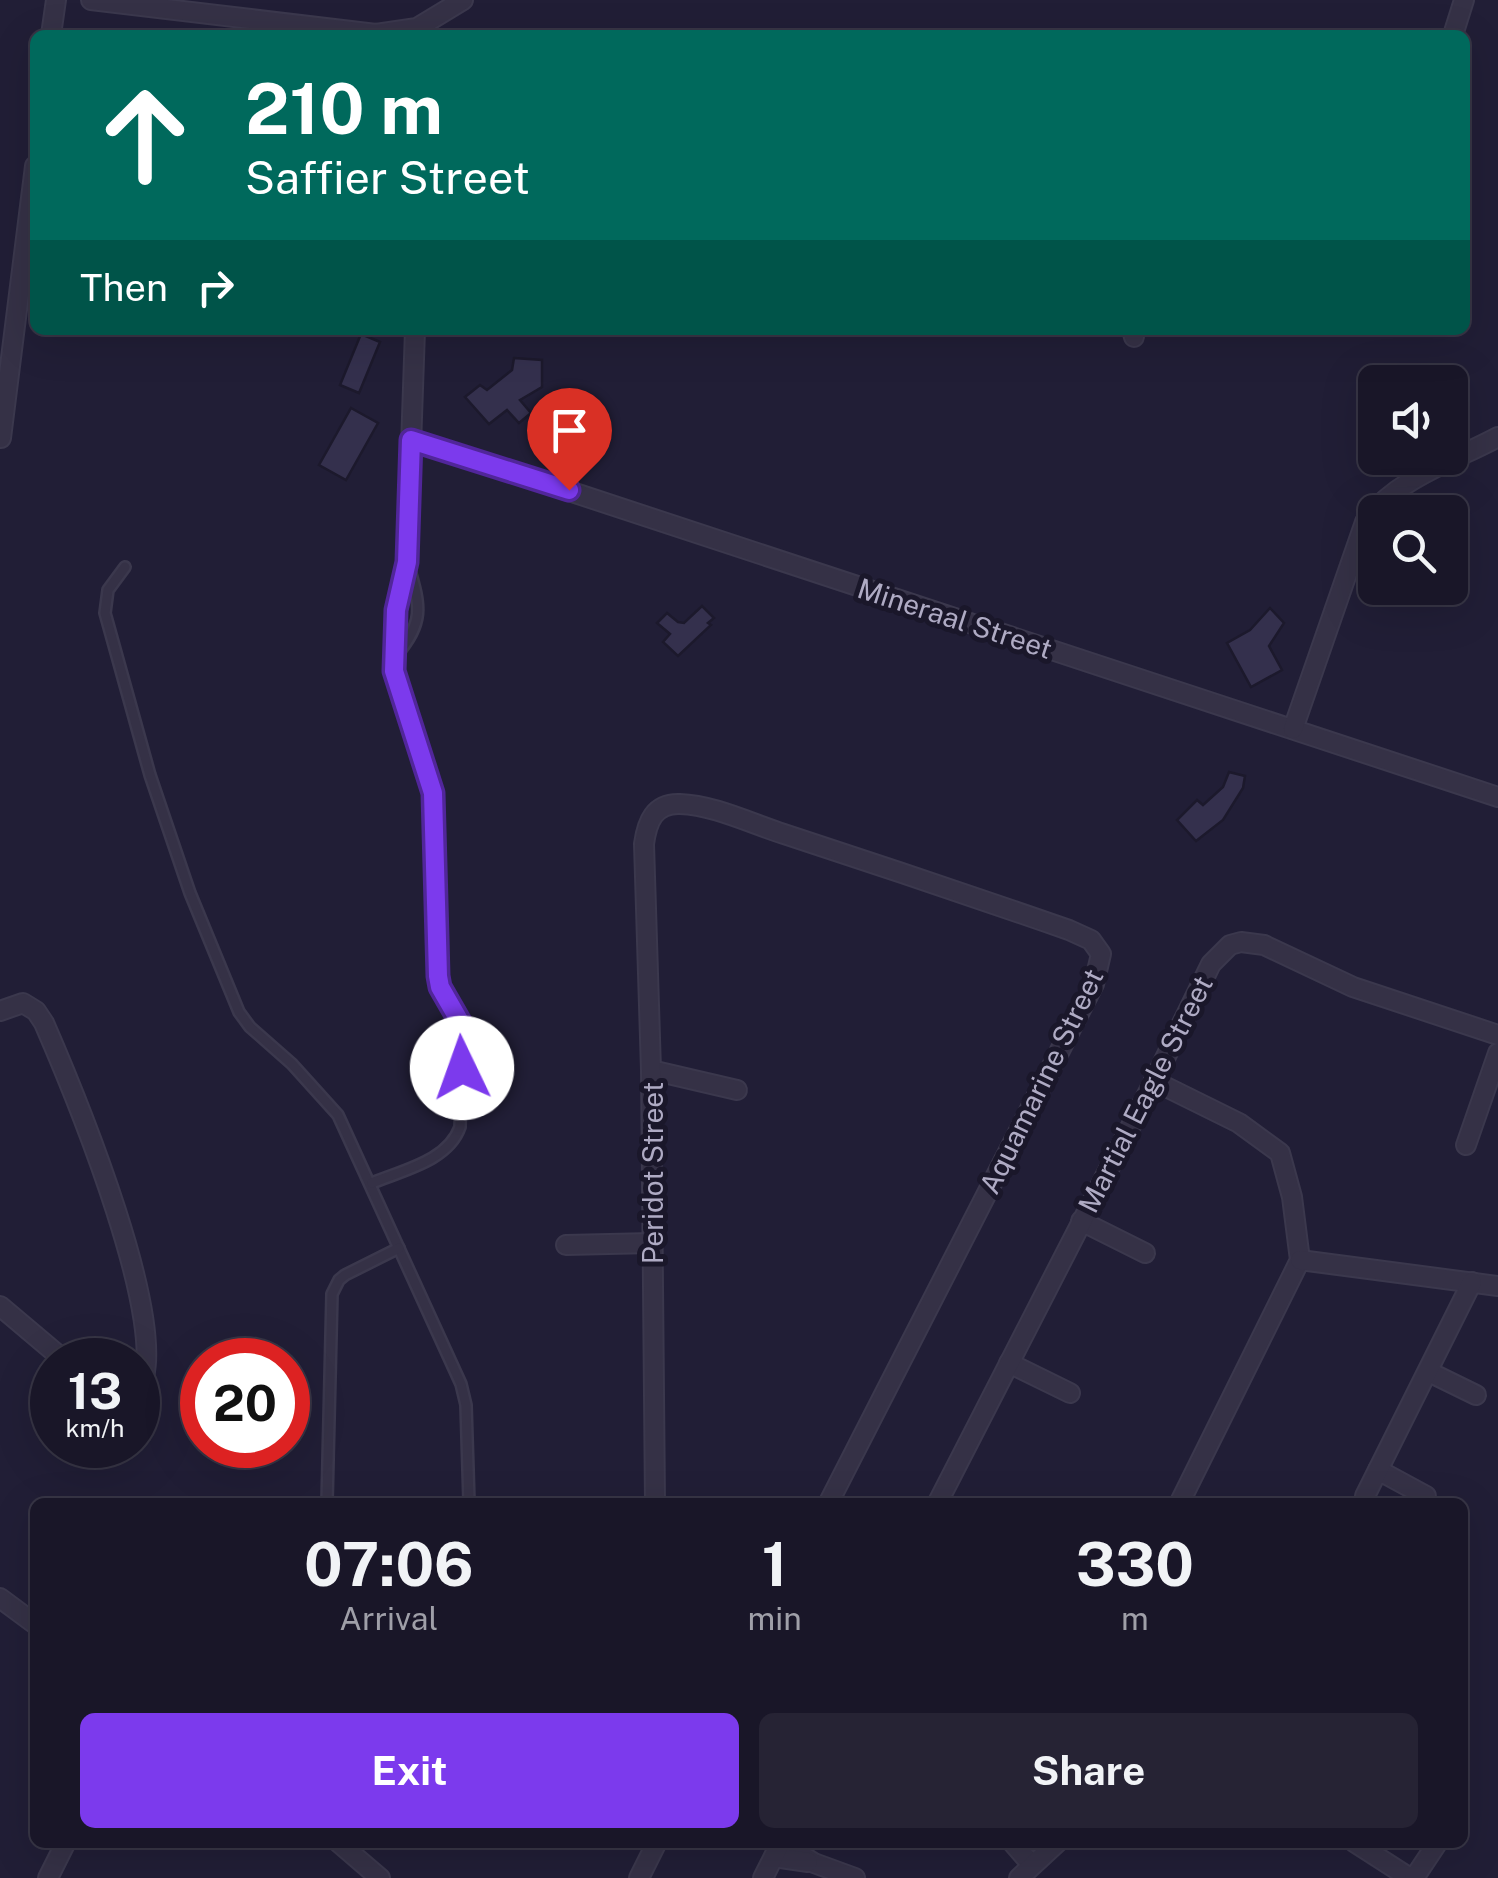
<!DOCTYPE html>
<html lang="en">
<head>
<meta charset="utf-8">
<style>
  :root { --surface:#191628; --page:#262334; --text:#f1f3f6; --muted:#9f9fa8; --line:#373545; --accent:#7c3aed }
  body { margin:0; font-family:"Public Sans",sans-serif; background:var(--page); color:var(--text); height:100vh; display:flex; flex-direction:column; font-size:38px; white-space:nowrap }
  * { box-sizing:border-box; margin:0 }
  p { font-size:32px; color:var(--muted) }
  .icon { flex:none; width:55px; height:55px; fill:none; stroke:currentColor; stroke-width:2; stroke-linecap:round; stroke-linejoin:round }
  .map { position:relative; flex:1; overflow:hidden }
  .drawer { position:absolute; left:30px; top:1498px; width:1438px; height:350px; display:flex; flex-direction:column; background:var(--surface); border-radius:15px; box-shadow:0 10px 40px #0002,0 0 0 2px var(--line) }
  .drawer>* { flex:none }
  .hud { position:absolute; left:30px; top:30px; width:1440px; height:305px; border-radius:15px; box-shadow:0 10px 40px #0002,0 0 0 2px var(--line); background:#00695c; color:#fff; overflow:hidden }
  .controls { position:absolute; left:1358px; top:365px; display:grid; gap:20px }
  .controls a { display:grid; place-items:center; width:110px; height:110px; border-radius:15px; background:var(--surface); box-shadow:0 10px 40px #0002,0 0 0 2px var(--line); font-size:50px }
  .speed { position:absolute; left:30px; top:1338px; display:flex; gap:20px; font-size:50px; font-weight:700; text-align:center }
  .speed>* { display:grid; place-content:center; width:130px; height:130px; border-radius:50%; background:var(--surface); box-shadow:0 10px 40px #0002,0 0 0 2px var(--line); line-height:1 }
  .speed small { font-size:25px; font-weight:400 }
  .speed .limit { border:15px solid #d22; background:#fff; color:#111 }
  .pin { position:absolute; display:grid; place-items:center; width:85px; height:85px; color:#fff; margin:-102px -42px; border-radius:50% 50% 50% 0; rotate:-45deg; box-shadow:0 0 10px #0007 }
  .pin .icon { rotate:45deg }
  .me { position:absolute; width:110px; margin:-55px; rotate:357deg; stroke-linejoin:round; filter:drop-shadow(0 0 8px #0008) }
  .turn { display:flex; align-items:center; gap:35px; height:210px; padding:0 50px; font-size:45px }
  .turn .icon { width:130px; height:130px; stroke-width:2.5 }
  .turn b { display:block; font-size:70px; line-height:85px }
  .then { display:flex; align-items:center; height:95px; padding:0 50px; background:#0003; gap:20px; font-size:38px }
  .eta { display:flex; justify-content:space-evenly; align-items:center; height:170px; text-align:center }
  .eta b { font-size:60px; font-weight:700; line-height:70px }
  .action { display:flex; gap:20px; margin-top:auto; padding:20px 50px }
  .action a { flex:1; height:115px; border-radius:15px; background:var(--accent); color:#fff; font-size:40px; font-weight:700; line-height:115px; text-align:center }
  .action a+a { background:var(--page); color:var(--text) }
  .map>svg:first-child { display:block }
  .building { fill:#34304d; stroke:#1c192c; stroke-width:2.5 }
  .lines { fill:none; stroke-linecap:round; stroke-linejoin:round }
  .lane-casing { stroke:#3b384d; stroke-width:14 }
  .street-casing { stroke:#3b384d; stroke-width:22 }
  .lane { stroke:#353146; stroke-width:9 }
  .street { stroke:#353146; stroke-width:18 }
  .route-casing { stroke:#51269a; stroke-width:25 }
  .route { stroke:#7c3aed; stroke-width:18 }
  .labels { text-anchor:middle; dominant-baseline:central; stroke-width:10; stroke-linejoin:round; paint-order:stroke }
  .street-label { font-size:28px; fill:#afabc4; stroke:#1a172a }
</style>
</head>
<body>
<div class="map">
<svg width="1498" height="1878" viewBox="0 0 1498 1878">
  <rect width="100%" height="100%" fill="#211e36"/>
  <g class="building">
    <path d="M361,334L380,342L359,393L340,385Z"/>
    <path d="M514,358L542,360V387L520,400L531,413L519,423L507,410L489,424L465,397L480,385L487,390L512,370Z"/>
    <path d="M351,408L378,423L346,480L319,465Z"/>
    <path d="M702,606L714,618L708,623L711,625L678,656L663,642L670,634L657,623L667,613L678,622L684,623Z"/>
    <path d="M1270,608L1284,623L1269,646L1282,670L1251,687L1227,643L1250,630Z"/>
    <path d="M1229,772L1245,776L1243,788L1223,820L1196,841L1177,820L1197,800L1203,805L1223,787Z"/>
  </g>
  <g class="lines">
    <defs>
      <g id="lane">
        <path d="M125,567L108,590L105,613L150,775L190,893L239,1012L250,1027L292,1064L338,1115L461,1384L466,1405L469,1502"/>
        <path d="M396,656C424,622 421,608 409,567"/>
        <path d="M372,1183C403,1170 448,1161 460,1127L463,1027L440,987L438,976L433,793L394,671L396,610L407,563"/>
        <path d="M327,1502L332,1294L339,1280L345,1275L399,1248"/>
      </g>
      <g id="street">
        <path d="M91,0L376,34L417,28L463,0"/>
        <path d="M51,35L56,0"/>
        <path d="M1453,35L1464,0"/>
        <path d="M1132,330L1134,337"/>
        <path d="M1,438L35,166"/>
        <path d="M411,439L1498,797"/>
        <path d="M407,562L415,330"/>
        <path d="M1293,729L1365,522C1394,480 1453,461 1498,437"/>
        <path d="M0,1011L23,1003L36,1011L44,1023C71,1085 177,1337 138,1391"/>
        <path d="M651,1070L737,1090"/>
        <path d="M1154,1081L1239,1123L1280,1153L1292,1197L1300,1260L1180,1502"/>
        <path d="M1466,1145L1498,1053"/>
        <path d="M1081,1221L1145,1253"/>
        <path d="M566,1245L652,1243"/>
        <path d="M1300,1260L1498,1286"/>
        <path d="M0,1306L64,1360"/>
        <path d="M1009,1363L1070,1393"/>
        <path d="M1429,1372L1476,1395"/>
        <path d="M1378,1470L1426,1496"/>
        <path d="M1365,1496L1472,1282"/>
        <path d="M655,1502L651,1070L644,844C647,822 654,803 680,804C714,805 752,824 784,834C879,865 974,897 1069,930L1091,940L1101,954L1094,984L829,1502"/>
        <path d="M938,1502L1154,1081L1211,964L1230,945L1241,942L1264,945L1353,987L1498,1035"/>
        <path d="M0,1598L35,1624"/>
        <path d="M338,1842L380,1878"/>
        <path d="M781,1842L814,1863L855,1878"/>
        <path d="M1012,1842L1032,1865"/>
        <path d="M1354,1842L1410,1878"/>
        <path d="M774,1857L808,1862"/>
        <path d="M48,1878L66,1842"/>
        <path d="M639,1878L657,1842"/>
        <path d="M763,1878L778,1848"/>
        <path d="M1019,1878L1058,1842"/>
        <path d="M1414,1878L1438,1842"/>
      </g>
    </defs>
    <use href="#lane" class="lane-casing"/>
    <use href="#street" class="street-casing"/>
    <use href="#lane" class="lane"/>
    <use href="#street" class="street"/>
  </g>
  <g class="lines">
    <defs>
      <path id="route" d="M462,1068L463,1027L440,987L438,976L433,793L394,671L396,610L407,562L411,440L569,490"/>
    </defs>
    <use href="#route" class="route-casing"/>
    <use href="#route" class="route"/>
  </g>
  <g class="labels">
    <g class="street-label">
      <text transform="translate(955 618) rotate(18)">Mineraal Street</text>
      <text transform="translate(1041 1081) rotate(-64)">Aquamarine Street</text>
      <text transform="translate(1145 1094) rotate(-63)">Martial Eagle Street</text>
      <text transform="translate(652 1173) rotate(-90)">Peridot Street</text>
    </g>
  </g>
</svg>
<div class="controls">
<a><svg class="icon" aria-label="sound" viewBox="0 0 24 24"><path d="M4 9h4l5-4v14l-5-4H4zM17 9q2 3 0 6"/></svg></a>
<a><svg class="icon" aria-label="search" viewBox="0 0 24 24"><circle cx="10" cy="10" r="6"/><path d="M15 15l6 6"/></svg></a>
</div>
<div class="speed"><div>13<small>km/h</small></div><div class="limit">20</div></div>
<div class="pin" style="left:569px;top:490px;background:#d93025"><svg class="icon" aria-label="arrive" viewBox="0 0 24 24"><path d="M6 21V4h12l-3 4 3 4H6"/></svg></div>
<svg class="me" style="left:462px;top:1068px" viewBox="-20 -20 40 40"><circle r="19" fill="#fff"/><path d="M0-13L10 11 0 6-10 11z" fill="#7c3aed"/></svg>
<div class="hud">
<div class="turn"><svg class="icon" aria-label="ahead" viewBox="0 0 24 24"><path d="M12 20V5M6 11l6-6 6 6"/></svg><div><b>210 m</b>Saffier Street</div></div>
<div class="then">Then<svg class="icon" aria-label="right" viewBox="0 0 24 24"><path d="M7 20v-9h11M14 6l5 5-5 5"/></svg></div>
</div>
<section class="drawer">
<div class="eta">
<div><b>07:06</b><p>Arrival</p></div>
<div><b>1</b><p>min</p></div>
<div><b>330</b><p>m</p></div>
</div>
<div class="action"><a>Exit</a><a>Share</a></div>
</section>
</div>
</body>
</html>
